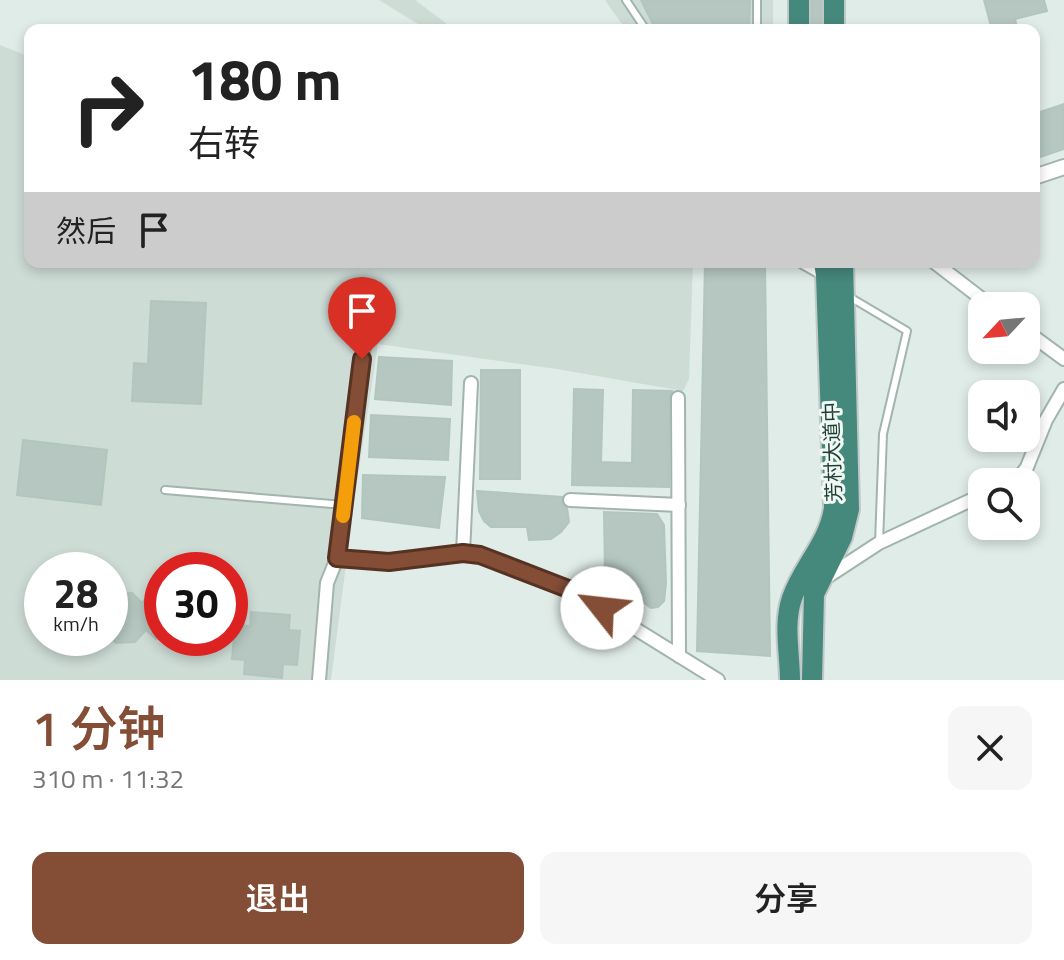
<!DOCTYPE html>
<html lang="zh">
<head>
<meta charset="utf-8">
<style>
  :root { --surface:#fff; --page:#f6f6f6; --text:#222; --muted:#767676; --accent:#844d36 }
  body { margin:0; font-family:"Titillium Web","Noto Sans SC",sans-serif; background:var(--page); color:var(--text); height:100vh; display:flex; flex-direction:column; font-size:30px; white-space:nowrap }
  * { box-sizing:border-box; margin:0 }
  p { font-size:26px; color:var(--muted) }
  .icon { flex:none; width:44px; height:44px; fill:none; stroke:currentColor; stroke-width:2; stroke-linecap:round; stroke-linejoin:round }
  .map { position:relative; height:680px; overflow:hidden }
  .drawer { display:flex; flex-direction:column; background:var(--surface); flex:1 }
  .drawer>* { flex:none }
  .top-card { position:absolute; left:24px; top:24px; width:1016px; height:244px; border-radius:16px; box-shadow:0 4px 12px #0003; background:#fff; color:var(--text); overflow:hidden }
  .needle { width:52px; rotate:244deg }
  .fabs { position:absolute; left:968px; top:292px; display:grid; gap:16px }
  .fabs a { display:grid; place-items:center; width:72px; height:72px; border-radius:16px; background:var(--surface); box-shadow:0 4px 12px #0003; font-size:40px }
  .speed { position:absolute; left:24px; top:552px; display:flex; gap:16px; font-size:40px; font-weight:700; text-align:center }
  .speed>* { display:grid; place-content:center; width:104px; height:104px; border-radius:50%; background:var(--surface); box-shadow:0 4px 12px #0003; line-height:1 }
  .speed small { font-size:20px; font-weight:400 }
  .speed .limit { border:12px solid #d22; background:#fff; color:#111 }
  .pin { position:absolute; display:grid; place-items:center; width:68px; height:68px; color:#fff; margin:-82px -34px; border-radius:50% 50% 50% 0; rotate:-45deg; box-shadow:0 0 8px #0007 }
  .pin .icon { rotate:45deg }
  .me { position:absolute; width:88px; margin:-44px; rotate:299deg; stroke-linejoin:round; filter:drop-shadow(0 0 6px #0008) }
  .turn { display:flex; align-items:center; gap:28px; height:168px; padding:0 32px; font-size:36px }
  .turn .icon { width:104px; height:104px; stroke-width:2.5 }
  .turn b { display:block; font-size:56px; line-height:68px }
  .then { display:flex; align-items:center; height:76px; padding:0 32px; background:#0003; gap:16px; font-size:30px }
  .round { display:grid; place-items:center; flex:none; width:84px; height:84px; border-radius:16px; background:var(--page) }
  .overview { display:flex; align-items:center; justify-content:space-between; height:136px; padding:0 32px }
  h1 { font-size:48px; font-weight:600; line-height:60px; color:var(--accent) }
  .action { display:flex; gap:16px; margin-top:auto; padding:16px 32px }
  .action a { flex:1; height:92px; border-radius:16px; background:var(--accent); color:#fff; font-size:32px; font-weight:600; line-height:92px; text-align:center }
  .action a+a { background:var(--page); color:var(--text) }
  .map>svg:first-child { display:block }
  .built { fill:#cedcd6; fill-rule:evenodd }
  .building { fill:#b5c7c0; stroke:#b2c6be; stroke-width:2 }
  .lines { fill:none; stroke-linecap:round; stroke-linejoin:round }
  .service-casing { stroke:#a2b4ae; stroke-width:10 }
  .minor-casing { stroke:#a2b4ae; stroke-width:16 }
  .tertiary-casing { stroke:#a2b4ae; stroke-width:18 }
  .trunk-casing { stroke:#c0c9c7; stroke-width:24 }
  .service { stroke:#fff; stroke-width:6 }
  .minor { stroke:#fff; stroke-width:12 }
  .tertiary { stroke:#fff; stroke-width:14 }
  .trunk { stroke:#45887c; stroke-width:20 }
  .route-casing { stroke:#563223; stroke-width:20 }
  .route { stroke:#844d36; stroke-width:14 }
  .slow { stroke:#f59e0b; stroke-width:14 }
  .labels { text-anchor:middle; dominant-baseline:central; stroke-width:6; stroke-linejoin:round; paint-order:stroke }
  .street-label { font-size:20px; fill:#1f3d36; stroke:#f0f8f4 }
</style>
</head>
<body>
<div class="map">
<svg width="1064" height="680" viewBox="0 0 1064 680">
  <rect width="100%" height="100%" fill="#e0ece7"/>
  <g class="built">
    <path d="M379,0H415L455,30H419L423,27Z"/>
    <path d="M605,0H773V30H626Z"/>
    <path d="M0,45L30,57V262H693L689,379L683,391L557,369L378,344L355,495L331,680H0ZM42,570H110V638H42ZM162,570H230V638H162Z"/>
  </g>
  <g class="building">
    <path d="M641,0H750L749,30H656Z"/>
    <rect x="812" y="0" width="9" height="30"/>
    <path d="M984,0H1044L1047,11L1015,19L1017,27L1004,30H992Z"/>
    <path d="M1064,104V149L1034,159V114Z"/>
    <path d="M705,262H765L770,656L697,651Z"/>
    <path d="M151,301L206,303L201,404L132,401L134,363L148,364Z"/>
    <path d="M379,357L452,361L451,405L375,399Z"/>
    <path d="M481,370H520V479H480Z"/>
    <path d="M574,389L603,390L601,462L632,463L633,390L672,391L669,398V487L572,485Z"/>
    <path d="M371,415L450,419L448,460L369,457Z"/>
    <path d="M23,440L107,450L101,505L17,495Z"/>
    <path d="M363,475L445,477L439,528L362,518Z"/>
    <path d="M477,491L562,497V503L567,508L569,522L561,532L551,539L529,540L527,527H491L484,521L479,511Z"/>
    <path d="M604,512L657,514L664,525L666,583L664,601L658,607L651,608L605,574Z"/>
    <path d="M153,590H162V639H156L146,630L135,642L116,643L110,638V597L113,594L132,593L142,603Z"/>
    <path d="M251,612L290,615L289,630L300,631L297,665L283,664L282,678L244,674L245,660L232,659L235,625L250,626Z"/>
  </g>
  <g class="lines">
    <defs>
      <g id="service">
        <path d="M626,0L646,30"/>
        <path d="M757,30V0"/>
        <path d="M848,296L907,331L883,434L879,543"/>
        <path d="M165,490L344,505"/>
      </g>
      <g id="minor">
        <path d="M803,262L826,275"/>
        <path d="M934,262L991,306"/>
        <path d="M1026,331L1064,359"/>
        <path d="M678,398L679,656"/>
        <path d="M1010,482L1022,474L1027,467L1046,420L1064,389"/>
        <path d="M570,500L679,505"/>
        <path d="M463,553L471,383"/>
        <path d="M337,558L389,562L463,553L480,555L576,592L718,680"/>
        <path d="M827,577L879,543L982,495"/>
        <path d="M319,680L327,583L337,558L366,330"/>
      </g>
      <path id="tertiary" d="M1034,177L1064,167"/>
      <g id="trunk">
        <path d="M799,0V30"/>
        <path d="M834,30V0"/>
        <path d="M790,680C790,654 783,624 792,598C803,566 829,543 834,508L826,275L824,262"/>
        <path d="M812,680L814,594L842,537L849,509L843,262"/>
      </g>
    </defs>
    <use href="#service" class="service-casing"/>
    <use href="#minor" class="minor-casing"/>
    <use href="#tertiary" class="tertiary-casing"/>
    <use href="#trunk" class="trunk-casing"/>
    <use href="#service" class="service"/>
    <use href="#minor" class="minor"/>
    <use href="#tertiary" class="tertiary"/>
    <use href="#trunk" class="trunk"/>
  </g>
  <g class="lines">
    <defs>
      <path id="route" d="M362,359L337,558L389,562L463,553L480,555L576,592L602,608"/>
    </defs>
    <use href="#route" class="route-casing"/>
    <use href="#route" class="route"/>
    <path class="slow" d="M343,516L354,422"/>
  </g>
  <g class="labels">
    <g class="street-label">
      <text transform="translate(832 452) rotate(-92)">芳村大道中</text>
    </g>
  </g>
</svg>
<div class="fabs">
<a><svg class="needle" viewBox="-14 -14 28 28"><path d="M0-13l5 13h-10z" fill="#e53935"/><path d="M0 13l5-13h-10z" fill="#767676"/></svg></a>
<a><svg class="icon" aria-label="sound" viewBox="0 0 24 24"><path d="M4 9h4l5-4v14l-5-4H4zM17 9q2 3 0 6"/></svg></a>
<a><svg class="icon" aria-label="search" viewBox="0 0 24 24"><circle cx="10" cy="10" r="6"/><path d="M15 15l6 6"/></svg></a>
</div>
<div class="speed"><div>28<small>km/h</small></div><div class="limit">30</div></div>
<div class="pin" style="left:362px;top:359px;background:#d93025"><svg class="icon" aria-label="arrive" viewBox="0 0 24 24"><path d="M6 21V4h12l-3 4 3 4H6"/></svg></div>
<svg class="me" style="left:602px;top:608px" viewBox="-20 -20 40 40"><circle r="19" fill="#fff"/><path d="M0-13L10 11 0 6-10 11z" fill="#844d36"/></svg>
<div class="top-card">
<div class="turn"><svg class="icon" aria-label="right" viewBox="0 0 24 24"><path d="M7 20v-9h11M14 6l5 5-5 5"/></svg><div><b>180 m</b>右转</div></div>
<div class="then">然后<svg class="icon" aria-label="arrive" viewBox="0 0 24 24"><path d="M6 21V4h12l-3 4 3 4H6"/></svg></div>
</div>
</div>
<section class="drawer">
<div class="overview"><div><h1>1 分钟</h1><p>310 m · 11:32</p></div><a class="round"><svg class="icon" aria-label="close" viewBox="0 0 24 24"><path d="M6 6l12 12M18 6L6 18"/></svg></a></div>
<div class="action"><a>退出</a><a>分享</a></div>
</section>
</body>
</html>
